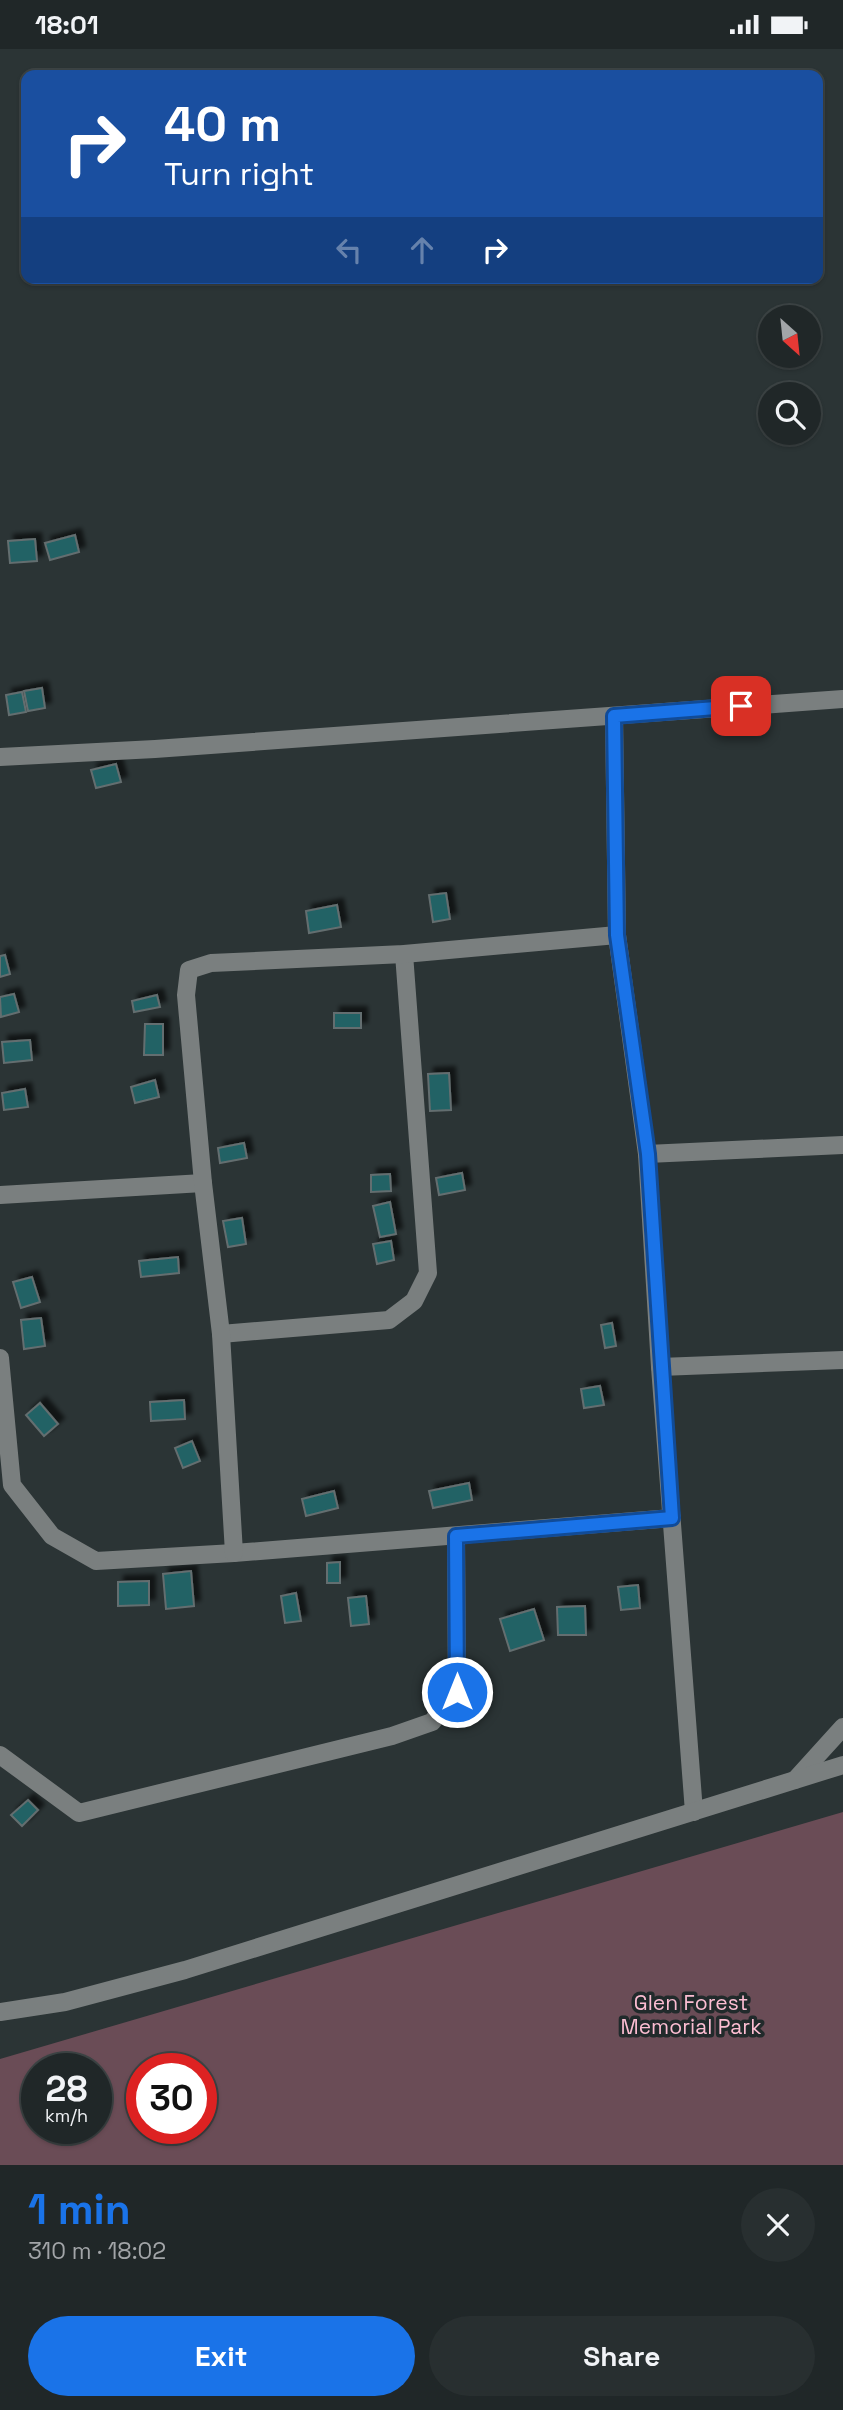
<!DOCTYPE html>
<html lang="en">
<head>
<meta charset="utf-8">
<style>
  :root { --surface:#202728; --page:#282f30; --text:#f1f3f6; --muted:#a2a5a8; --line:#3d4445; --accent:#1a73e8 }
  body { margin:0; font-family:"Space Grotesk",sans-serif; background:var(--page); color:var(--text); height:100vh; display:flex; flex-direction:column; font-size:26px; white-space:nowrap }
  * { box-sizing:border-box; margin:0 }
  p { font-size:23px; color:var(--muted) }
  .icon { flex:none; width:38px; height:38px; fill:none; stroke:currentColor; stroke-width:2; stroke-linecap:round; stroke-linejoin:round }
  .map { position:relative; height:2116px; overflow:hidden }
  .side { display:flex; flex-direction:column; background:var(--surface); flex:1 }
  .side>* { flex:none }
  .hud { position:absolute; left:21px; top:21px; width:802px; height:214px; border-radius:14px; box-shadow:0 2px 5px #0004,0 0 0 2px var(--line); background:#1a4fa0; color:#fff; overflow:hidden }
  .needle { width:46px; rotate:153deg }
  .controls { position:absolute; left:758px; top:256px; display:grid; gap:14px }
  .controls a { display:grid; place-items:center; width:63px; height:63px; border-radius:50%; background:var(--surface); box-shadow:0 2px 5px #0004,0 0 0 2px var(--line); font-size:35px }
  .speed { position:absolute; left:21px; top:2004px; display:flex; gap:14px; font-size:35px; font-weight:700; text-align:center }
  .speed>* { display:grid; place-content:center; width:91px; height:91px; border-radius:50%; background:var(--surface); box-shadow:0 2px 5px #0004,0 0 0 2px var(--line); line-height:1 }
  .speed small { font-size:18px; font-weight:400 }
  .speed .limit { border:10px solid #d22; background:#fff; color:#111 }
  .pin { position:absolute; display:grid; place-items:center; width:60px; height:60px; color:#fff; margin:-30px; border-radius:14px; box-shadow:0 4px 10px #0006 }
  .me { position:absolute; width:77px; margin:-38px; rotate:0deg; stroke-linejoin:round; filter:drop-shadow(0 0 5px #0008) }
  .turn { display:flex; align-items:center; gap:24px; height:147px; padding:0 28px; font-size:32px }
  .turn .icon { width:91px; height:91px; stroke-width:2.5 }
  .turn b { display:block; font-size:49px; line-height:60px }
  .lanes { display:flex; align-items:center; height:66px; padding:0 28px; background:#0003; justify-content:center; gap:35px; direction:ltr }
  .lanes .off { opacity:.35 }
  .round { display:grid; place-items:center; flex:none; width:74px; height:74px; border-radius:37px; background:var(--page) }
  .headline { display:flex; align-items:center; justify-content:space-between; height:119px; padding:0 28px }
  h1 { font-size:42px; font-weight:800; line-height:52px; color:var(--accent) }
  .cta { display:flex; gap:14px; margin-top:auto; padding:14px 28px }
  .cta a { flex:1; height:80px; border-radius:42px; background:var(--accent); color:#fff; font-size:28px; font-weight:800; line-height:80px; text-align:center }
  .cta a+a { background:var(--page); color:var(--text) }
  .status { display:flex; justify-content:space-between; align-items:center; height:49px; padding:0 35px; background:var(--surface); direction:ltr }
  .status svg { height:19px; fill:currentColor }
  .map>svg:first-child { display:block }
  .green { fill:#6a4c56; fill-rule:evenodd }
  .building { fill:#206265; stroke:#646e6f; stroke-width:2; filter:url(#shadow) }
  .lines { fill:none; stroke-linecap:round; stroke-linejoin:round }
  .minor { stroke:#7a7f7f; stroke-width:18 }
  .route-casing { stroke:#114b97; stroke-width:18 }
  .route { stroke:#1a73e8; stroke-width:12 }
  .labels { text-anchor:middle; dominant-baseline:central; stroke-width:7; stroke-linejoin:round; paint-order:stroke }
  .park-label { font-size:21px; fill:#fcbdd2; stroke:#212a2b }
</style>
</head>
<body>
<div class="status"><b>18:01</b><svg viewBox="0 0 49 12"><path d="M0 12V9h3v3zM5 12V6h3v6zM10 12V3h3v9zM15 12V0h3v12zM26 1h20v11H26zM47 4h2v5h-2z"/></svg></div>
<div class="map">
<svg width="843" height="2116" viewBox="0 0 843 2116">
  <defs>
    <filter id="shadow"><feDropShadow dx="6" dy="-6" stdDeviation="2" flood-color="#0009"/></filter>
  </defs>
  <rect width="100%" height="100%" fill="#2b3435"/>
  <path class="green" d="M843,1763V2116H0V2010ZM37,2020H96V2079H37ZM142,2020H201V2079H142Z"/>
  <g class="building">
    <path d="M75,486L79,503L50,511L45,494Z"/>
    <path d="M35,490L37,512L10,514L8,492Z"/>
    <path d="M42,639L45,659L28,662L24,642Z"/>
    <path d="M22,643L26,663L9,666L6,646Z"/>
    <path d="M116,715L121,733L96,739L91,721Z"/>
    <path d="M446,844L450,870L433,873L429,846Z"/>
    <path d="M337,856L341,878L309,884L306,862Z"/>
    <path d="M5,906L10,925L0,928V907Z"/>
    <path d="M14,945L19,963L1,968L0,948Z"/>
    <path d="M157,946L160,958L134,963L132,952Z"/>
    <rect x="334" y="964" width="27" height="15"/>
    <path d="M145,975H163V1006H144Z"/>
    <path d="M30,991L32,1011L4,1014L2,993Z"/>
    <path d="M449,1024L451,1061L430,1062L428,1025Z"/>
    <path d="M155,1031L159,1048L135,1054L131,1038Z"/>
    <path d="M25,1040L28,1058L4,1061L2,1044Z"/>
    <path d="M244,1094L247,1109L220,1114L218,1099Z"/>
    <path d="M462,1124L465,1141L439,1146L436,1129Z"/>
    <path d="M390,1125L391,1142L371,1143V1126Z"/>
    <path d="M390,1153L396,1185L380,1188L373,1157Z"/>
    <path d="M242,1169L246,1195L228,1198L223,1172Z"/>
    <path d="M391,1192L394,1211L377,1215L373,1195Z"/>
    <path d="M178,1208L179,1224L141,1228L139,1212Z"/>
    <path d="M32,1228L40,1253L21,1259L13,1233Z"/>
    <path d="M41,1269L45,1297L24,1300L21,1271Z"/>
    <path d="M612,1274L616,1297L605,1299L601,1276Z"/>
    <path d="M600,1337L604,1356L584,1359L581,1340Z"/>
    <path d="M184,1351L185,1370L151,1372L150,1353Z"/>
    <path d="M40,1354L58,1375L44,1387L26,1366Z"/>
    <path d="M192,1392L200,1412L183,1419L175,1399Z"/>
    <path d="M469,1434L472,1451L433,1459L429,1442Z"/>
    <path d="M334,1442L338,1459L306,1467L302,1450Z"/>
    <path d="M340,1513V1534H327V1514Z"/>
    <path d="M191,1522L194,1557L166,1560L163,1525Z"/>
    <path d="M149,1532V1556L118,1557V1533Z"/>
    <path d="M638,1536L640,1559L621,1561L618,1538Z"/>
    <path d="M296,1544L301,1572L285,1574L281,1547Z"/>
    <path d="M366,1547L369,1575L351,1577L348,1549Z"/>
    <path d="M585,1557L586,1586H558L557,1558Z"/>
    <path d="M534,1560L544,1591L510,1602L500,1570Z"/>
    <path d="M28,1751L38,1761L22,1777L11,1766Z"/>
  </g>
  <g class="lines">
    <g class="minor">
      <path d="M614,667L617,886L647,1105L660,1318L694,1763"/>
      <path d="M0,708L155,700L843,650"/>
      <path d="M647,1105L843,1096"/>
      <path d="M0,1146L203,1134"/>
      <path d="M221,1285L389,1271L414,1252L428,1224L404,905"/>
      <path d="M0,1309L12,1436L52,1487L96,1512L234,1504L672,1469"/>
      <path d="M660,1318L843,1311"/>
      <path d="M234,1504L221,1285L203,1134L186,946L189,921L211,914L404,905L617,886"/>
      <path d="M0,1706L79,1764L392,1687L432,1673L457,1642L456,1487"/>
      <path d="M795,1731L843,1678"/>
      <path d="M0,1963L65,1953L185,1921L843,1716"/>
    </g>
  </g>
  <g class="lines">
    <defs>
      <path id="route" d="M457,1643L456,1487L672,1469L648,1105L617,886L614,667L741,657"/>
    </defs>
    <use href="#route" class="route-casing"/>
    <use href="#route" class="route"/>
  </g>
  <g class="labels">
    <g class="park-label">
      <text x="691" y="1953">Glen Forest<tspan x="691" dy="24">Memorial Park</tspan></text>
    </g>
  </g>
</svg>
<div class="controls">
<a><svg class="needle" viewBox="-14 -14 28 28"><path d="M0-13l5 13h-10z" fill="#e53935"/><path d="M0 13l5-13h-10z" fill="#a2a5a8"/></svg></a>
<a><svg class="icon" aria-label="search" viewBox="0 0 24 24"><circle cx="10" cy="10" r="6"/><path d="M15 15l6 6"/></svg></a>
</div>
<div class="speed"><div>28<small>km/h</small></div><div class="limit">30</div></div>
<div class="pin" style="left:741px;top:657px;background:#d93025"><svg class="icon" aria-label="arrive" viewBox="0 0 24 24"><path d="M6 21V4h12l-3 4 3 4H6"/></svg></div>
<svg class="me" style="left:457px;top:1643px" viewBox="-20 -20 40 40"><circle r="17" fill="#1a73e8" stroke="#fff" stroke-width="3"/><path d="M0-11L8 9 0 5-8 9z" fill="#fff"/></svg>
<div class="hud">
<div class="turn"><svg class="icon" aria-label="right" viewBox="0 0 24 24"><path d="M7 20v-9h11M14 6l5 5-5 5"/></svg><div><b>40 m</b>Turn right</div></div>
<div class="lanes"><svg class="icon off" aria-label="left" viewBox="0 0 24 24"><path d="M17 20v-9H6M10 6l-5 5 5 5"/></svg><svg class="icon off" aria-label="ahead" viewBox="0 0 24 24"><path d="M12 20V5M6 11l6-6 6 6"/></svg><svg class="icon" aria-label="right" viewBox="0 0 24 24"><path d="M7 20v-9h11M14 6l5 5-5 5"/></svg></div>
</div>
</div>
<section class="side">
<div class="headline"><div><h1>1 min</h1><p>310 m · 18:02</p></div><a class="round"><svg class="icon" aria-label="close" viewBox="0 0 24 24"><path d="M6 6l12 12M18 6L6 18"/></svg></a></div>
<div class="cta"><a>Exit</a><a>Share</a></div>
</section>
</body>
</html>
